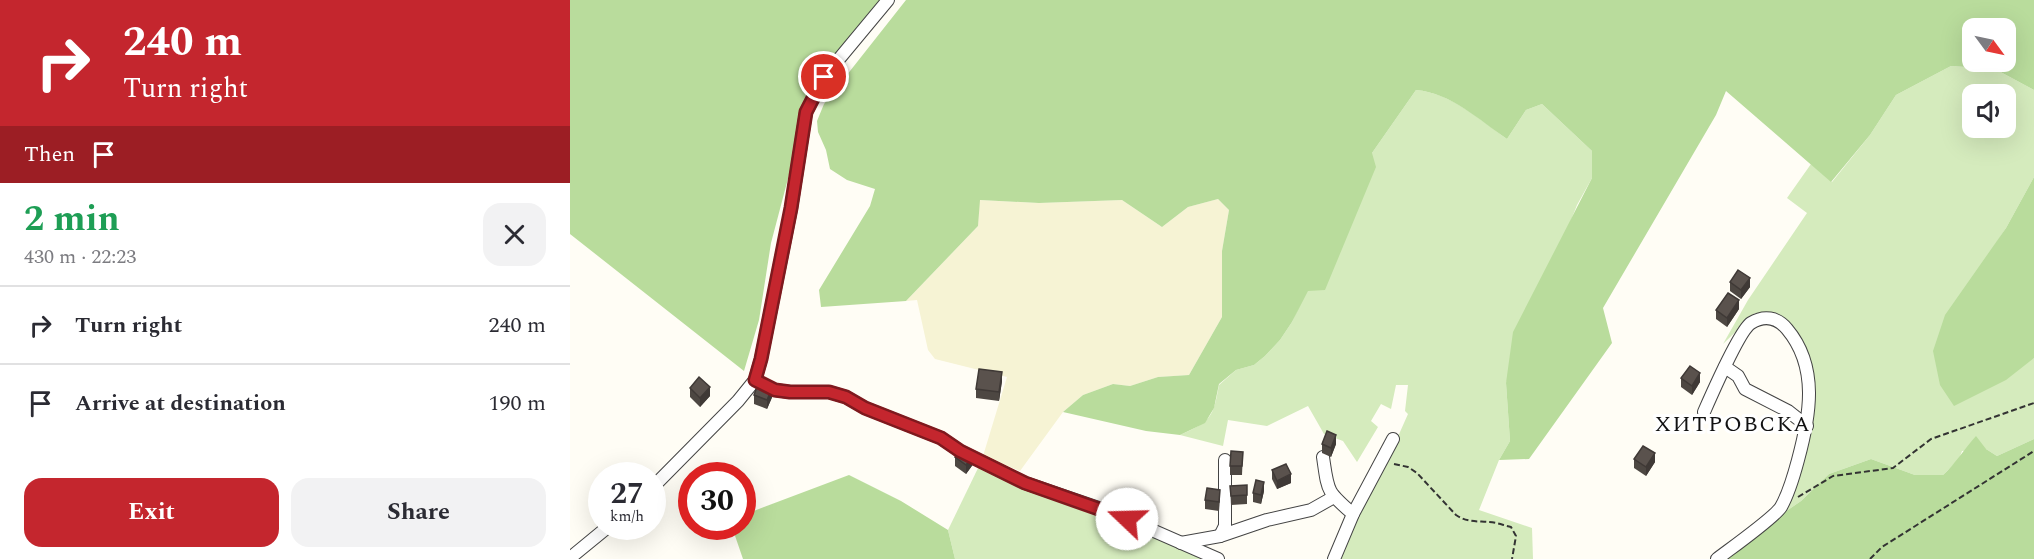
<!DOCTYPE html>
<html lang="en">
<head>
<meta charset="utf-8">
<style>
  :root { --surface:#fff; --page:#f2f2f3; --text:#2b2b33; --muted:#7c7c81; --line:#e1e1e2; --accent:#c4262e }
  body { margin:0; font-family:Spectral,serif; background:var(--page); color:var(--text); height:100vh; display:flex; flex-direction:column; font-size:22px; white-space:nowrap }
  * { box-sizing:border-box; margin:0 }
  p { font-size:20px; color:var(--muted) }
  .icon { flex:none; width:33px; height:33px; fill:none; stroke:currentColor; stroke-width:2; stroke-linecap:round; stroke-linejoin:round }
  .map { position:relative; flex:1; overflow:hidden }
  .sheet { display:flex; flex-direction:column; background:var(--surface); width:570px }
  .sheet>* { flex:none }
  .top-card { background:#c4262e; color:#fff; overflow:hidden }
  .needle { width:39px; rotate:123deg }
  .controls { position:absolute; left:1392px; top:18px; display:grid; gap:12px }
  .controls a { display:grid; place-items:center; width:54px; height:54px; border-radius:12px; background:var(--surface); box-shadow:0 6px 24px #0002; font-size:30px }
  .speed { position:absolute; left:18px; top:462px; display:flex; gap:12px; font-size:30px; font-weight:700; text-align:center }
  .speed>* { display:grid; place-content:center; width:78px; height:78px; border-radius:50%; background:var(--surface); box-shadow:0 6px 24px #0002; line-height:1 }
  .speed small { font-size:15px; font-weight:400 }
  .speed .limit { border:9px solid #d22; background:#fff; color:#111 }
  .pin { position:absolute; display:grid; place-items:center; width:51px; height:51px; color:#fff; margin:-26px; border:3px solid #fff; border-radius:50%; box-shadow:0 2px 6px #0007 }
  .me { position:absolute; width:66px; margin:-33px; rotate:291deg; stroke-linejoin:round; filter:drop-shadow(0 0 4px #0008) }
  .turn { display:flex; align-items:center; gap:21px; height:126px; padding:0 24px; font-size:27px }
  .turn .icon { width:78px; height:78px; stroke-width:2.5 }
  .turn b { display:block; font-size:42px; line-height:51px }
  .then { display:flex; align-items:center; height:57px; padding:0 24px; background:#0003; gap:12px; font-size:22px }
  .round { display:grid; place-items:center; flex:none; width:63px; height:63px; border-radius:18px; background:var(--page) }
  .overview { display:flex; align-items:center; justify-content:space-between; height:102px; padding:0 24px }
  h1 { font-size:36px; font-weight:700; line-height:45px; color:#1e9e55 }
  .cta { display:flex; gap:12px; margin-top:auto; padding:12px 24px }
  .cta a { flex:1; height:69px; border-radius:18px; background:var(--accent); color:#fff; font-size:24px; font-weight:700; line-height:69px; text-align:center }
  .cta a+a { background:var(--page); color:var(--text) }
  ul { padding:0; list-style:none }
  li { display:flex; align-items:center; gap:18px; height:78px; padding:0 24px; border-top:2px solid var(--line) }
  li div { flex:1 }
  li b { display:block; font-size:22px }
  li em { font-style:normal }
  main { display:flex; flex:1; min-height:0 }
  .map>svg:first-child { display:block }
  .farmland { fill:#f6f3d4 }
  .green { fill:#d5ebbd; fill-rule:evenodd }
  .forest { fill:#b9dc9c; fill-rule:evenodd }
  .lines { fill:none; stroke-linecap:round; stroke-linejoin:round }
  .minor-casing { stroke:#444; stroke-width:14 }
  .path { stroke:#333; stroke-width:2; stroke-dasharray:6 3; stroke-linecap:butt }
  .minor { stroke:#fff; stroke-width:12 }
  .wall { fill:#4d4742 }
  .shaded-wall { fill:#3f3936 }
  .building { fill:#5a524d; stroke:#3f3936; stroke-width:1.5 }
  .route-casing { stroke:#7f191e; stroke-width:15 }
  .route { stroke:#c4262e; stroke-width:10 }
  .labels { text-anchor:middle; dominant-baseline:central; stroke-width:6; stroke-linejoin:round; paint-order:stroke }
  .neighbourhood-label { font-size:22px; letter-spacing:1.5px; fill:#111; stroke:#fff }
</style>
</head>
<body>
<main>
<section class="sheet">
<div class="top-card">
<div class="turn"><svg class="icon" aria-label="right" viewBox="0 0 24 24"><path d="M7 20v-9h11M14 6l5 5-5 5"/></svg><div><b>240 m</b>Turn right</div></div>
<div class="then">Then<svg class="icon" aria-label="arrive" viewBox="0 0 24 24"><path d="M6 21V4h12l-3 4 3 4H6"/></svg></div>
</div>
<div class="overview"><div><h1>2 min</h1><p>430 m · 22:23</p></div><a class="round"><svg class="icon" aria-label="close" viewBox="0 0 24 24"><path d="M6 6l12 12M18 6L6 18"/></svg></a></div>
<ul>
<li><svg class="icon" aria-label="right" viewBox="0 0 24 24"><path d="M7 20v-9h11M14 6l5 5-5 5"/></svg><div><b>Turn right</b></div><em>240 m</em></li>
<li><svg class="icon" aria-label="arrive" viewBox="0 0 24 24"><path d="M6 21V4h12l-3 4 3 4H6"/></svg><div><b>Arrive at destination</b></div><em>190 m</em></li>
</ul>
<div class="cta"><a>Exit</a><a>Share</a></div>
</section>
<div class="map">
<svg width="1464" height="559" viewBox="0 0 1464 559">
  <rect width="100%" height="100%" fill="#fffdf5"/>
  <path class="farmland" d="M648,199L659,210L652,251V317L619,375L588,377L560,386L543,384L513,395L493,412L450,471L413,456L437,377L365,359L358,350L347,300L336,301L408,226L409,200L469,203L552,200L592,227L618,207Z"/>
  <g class="green">
    <path d="M1381,66L1425,69L1464,90V177L1436,228L1411,266L1461,359L1464,358V439L1427,456L1416,449L1392,451L1389,459L1373,475H1345L1301,459L1259,474L1231,501L1199,523L1233,448L1240,375L1217,330L1198,316L1185,313L1153,344L1178,300L1237,213L1217,198L1241,164L1262,182L1300,135L1326,95ZM1402,94H1436V128H1402Z"/>
    <path d="M846,90C881,93 909,119 937,139L956,110L972,104L1022,151V178L1007,205L936,383L940,441L929,460L909,510L962,528L963,559H767L791,506L826,441L838,414L835,411L838,385H826L821,409L811,404L801,421L808,427L787,462L773,441L754,434L738,406L697,426L658,420L653,446L610,435C641,421 643,418 649,385L666,370L684,365L695,356L710,340L722,322L802,153Z"/>
    <path d="M410,464L651,559H385L378,530Z"/>
  </g>
  <g class="forest">
    <path d="M0,0H312L248,75L234,118L201,243L189,320L174,371L0,234Z"/>
    <path d="M336,0H1464V90L1425,69L1381,66L1326,95L1300,135L1261,182L1156,91L1146,115L1033,308L1042,343L959,459L929,460L940,441L936,383L943,332L1022,178V151L972,104L956,110L937,139C909,120 881,93 846,90L802,153L806,167L755,290L738,291L722,322L710,340L695,356L684,365L666,370L649,384L644,408L635,423L610,435L576,431L493,412L513,395L543,384L560,386L588,377L619,375L652,317V251L659,210L648,199L618,207L592,227L552,200L469,203L410,200L408,226L336,301L251,307L249,290L300,206L305,189L277,180L260,169L256,150L248,132L247,121L254,104ZM1436,28V62H1402V28Z"/>
    <path d="M1464,177V358L1436,380L1384,406L1370,385L1363,351L1375,315L1436,228Z"/>
    <path d="M1406,436L1416,449L1427,456L1464,439V559H1140L1199,523L1231,501L1259,474L1301,459L1345,475H1373C1386,463 1394,449 1406,436Z"/>
    <path d="M279,475L331,501L378,530L385,559H173L162,527L172,526L173,515Z"/>
  </g>
  <g class="lines">
    <defs>
      <g id="minor">
        <path d="M1155,367L1168,376L1175,389L1218,411L1237,426"/>
        <path d="M188,382L205,390L220,392H259L276,397L295,408L371,438L390,451L455,483L543,513L648,559"/>
        <path d="M1134,412C1141,396 1170,330 1181,323C1194,315 1207,317 1217,329C1249,367 1240,416 1228,460C1224,475 1219,493 1211,507C1204,518 1160,549 1147,559"/>
        <path d="M753,457C758,491 756,491 783,514"/>
        <path d="M82,488L168,401L185,380L191,359L221,209L236,112L254,77L318,0"/>
        <path d="M650,536L655,526V460"/>
        <path d="M611,543L650,536L697,520L741,510L764,497"/>
        <path d="M0,558L39,526"/>
        <path d="M764,559L783,514L823,439"/>
      </g>
    </defs>
    <use href="#minor" class="minor-casing"/>
    <g class="path">
      <path d="M824,464L838,467L847,473L886,515C899,524 911,520 926,523C931,524 936,526 941,527L946,536L942,559"/>
      <path d="M1228,497L1263,476L1323,468L1361,439L1464,403"/>
      <path d="M1300,559L1312,547L1464,451"/>
    </g>
    <use href="#minor" class="minor"/>
  </g>
  <g class="wall">
    <path d="M1160,282L1180,287L1171,299L1160,291Z"/>
    <path d="M1169,309L1157,327L1146,319V310Z"/>
    <path d="M1111,378L1130,382L1122,395L1111,387Z"/>
    <path d="M432,381L429,401L406,398V389Z"/>
    <path d="M120,388L140,396L130,407L120,397Z"/>
    <path d="M184,395H203L197,409L184,404Z"/>
    <path d="M752,444H766L761,457L752,453Z"/>
    <path d="M673,452L672,475H660V466Z"/>
    <path d="M385,457L404,463L396,474L385,466Z"/>
    <path d="M1064,459L1085,462L1076,476L1064,468Z"/>
    <path d="M702,470L721,483L707,489L702,479Z"/>
    <path d="M677,485V504L661,505L660,486Z"/>
    <path d="M694,491L691,504L683,502V493Z"/>
    <path d="M650,499L649,511L635,509V500Z"/>
  </g>
  <g class="shaded-wall">
    <path d="M1180,278V287L1171,299V290Z"/>
    <path d="M1169,300V309L1157,327V318Z"/>
    <path d="M432,372V381L429,401V392Z"/>
    <path d="M1130,373V382L1122,395V386Z"/>
    <path d="M203,386V395L197,409V400Z"/>
    <path d="M140,387V396L130,407V398Z"/>
    <path d="M766,435V444L761,457V448Z"/>
    <path d="M1085,453V462L1076,476V467Z"/>
    <path d="M404,454V463L396,474V465Z"/>
    <path d="M721,474V483L707,489V481Z"/>
    <path d="M694,482V491L691,504V495Z"/>
  </g>
  <g class="building">
    <path d="M1168,270L1180,278L1171,290L1160,282Z"/>
    <path d="M1158,293L1169,300L1157,318L1146,310Z"/>
    <path d="M1120,366L1130,373L1122,386L1111,378Z"/>
    <path d="M409,369L432,372L429,392L406,389Z"/>
    <path d="M129,377L140,387L130,398L120,388Z"/>
    <path d="M189,381L203,386L197,400L184,395Z"/>
    <path d="M757,431L766,435L761,448L752,444Z"/>
    <path d="M393,446L404,454L396,465L385,457Z"/>
    <path d="M1073,446L1085,453L1076,467L1064,459Z"/>
    <path d="M661,451L673,452L672,466H660Z"/>
    <path d="M716,464L721,474L707,481L702,470Z"/>
    <path d="M686,480L694,482L691,495L683,493Z"/>
    <path d="M677,485V495L661,496L660,486Z"/>
    <path d="M637,488L650,490L649,502L635,500Z"/>
  </g>
  <g class="lines">
    <defs>
      <path id="route" d="M254,77L236,112L221,208L191,359L185,380L205,390L220,392H259L276,397L295,408L371,438L390,451L455,483L557,519"/>
    </defs>
    <use href="#route" class="route-casing"/>
    <use href="#route" class="route"/>
  </g>
  <g class="labels">
    <g class="neighbourhood-label">
      <text x="1163" y="424">ХИТРОВСКА</text>
    </g>
  </g>
</svg>
<div class="controls">
<a><svg class="needle" viewBox="-14 -14 28 28"><path d="M0-13l5 13h-10z" fill="#e53935"/><path d="M0 13l5-13h-10z" fill="#7c7c81"/></svg></a>
<a><svg class="icon" aria-label="sound" viewBox="0 0 24 24"><path d="M4 9h4l5-4v14l-5-4H4zM17 9q2 3 0 6"/></svg></a>
</div>
<div class="speed"><div>27<small>km/h</small></div><div class="limit">30</div></div>
<div class="pin" style="left:254px;top:77px;background:#d93025"><svg class="icon" aria-label="arrive" viewBox="0 0 24 24"><path d="M6 21V4h12l-3 4 3 4H6"/></svg></div>
<svg class="me" style="left:557px;top:519px" viewBox="-20 -20 40 40"><circle r="19" fill="#fff"/><path d="M0-13L10 11 0 6-10 11z" fill="#c4262e"/></svg>
</div>
</main>
</body>
</html>
